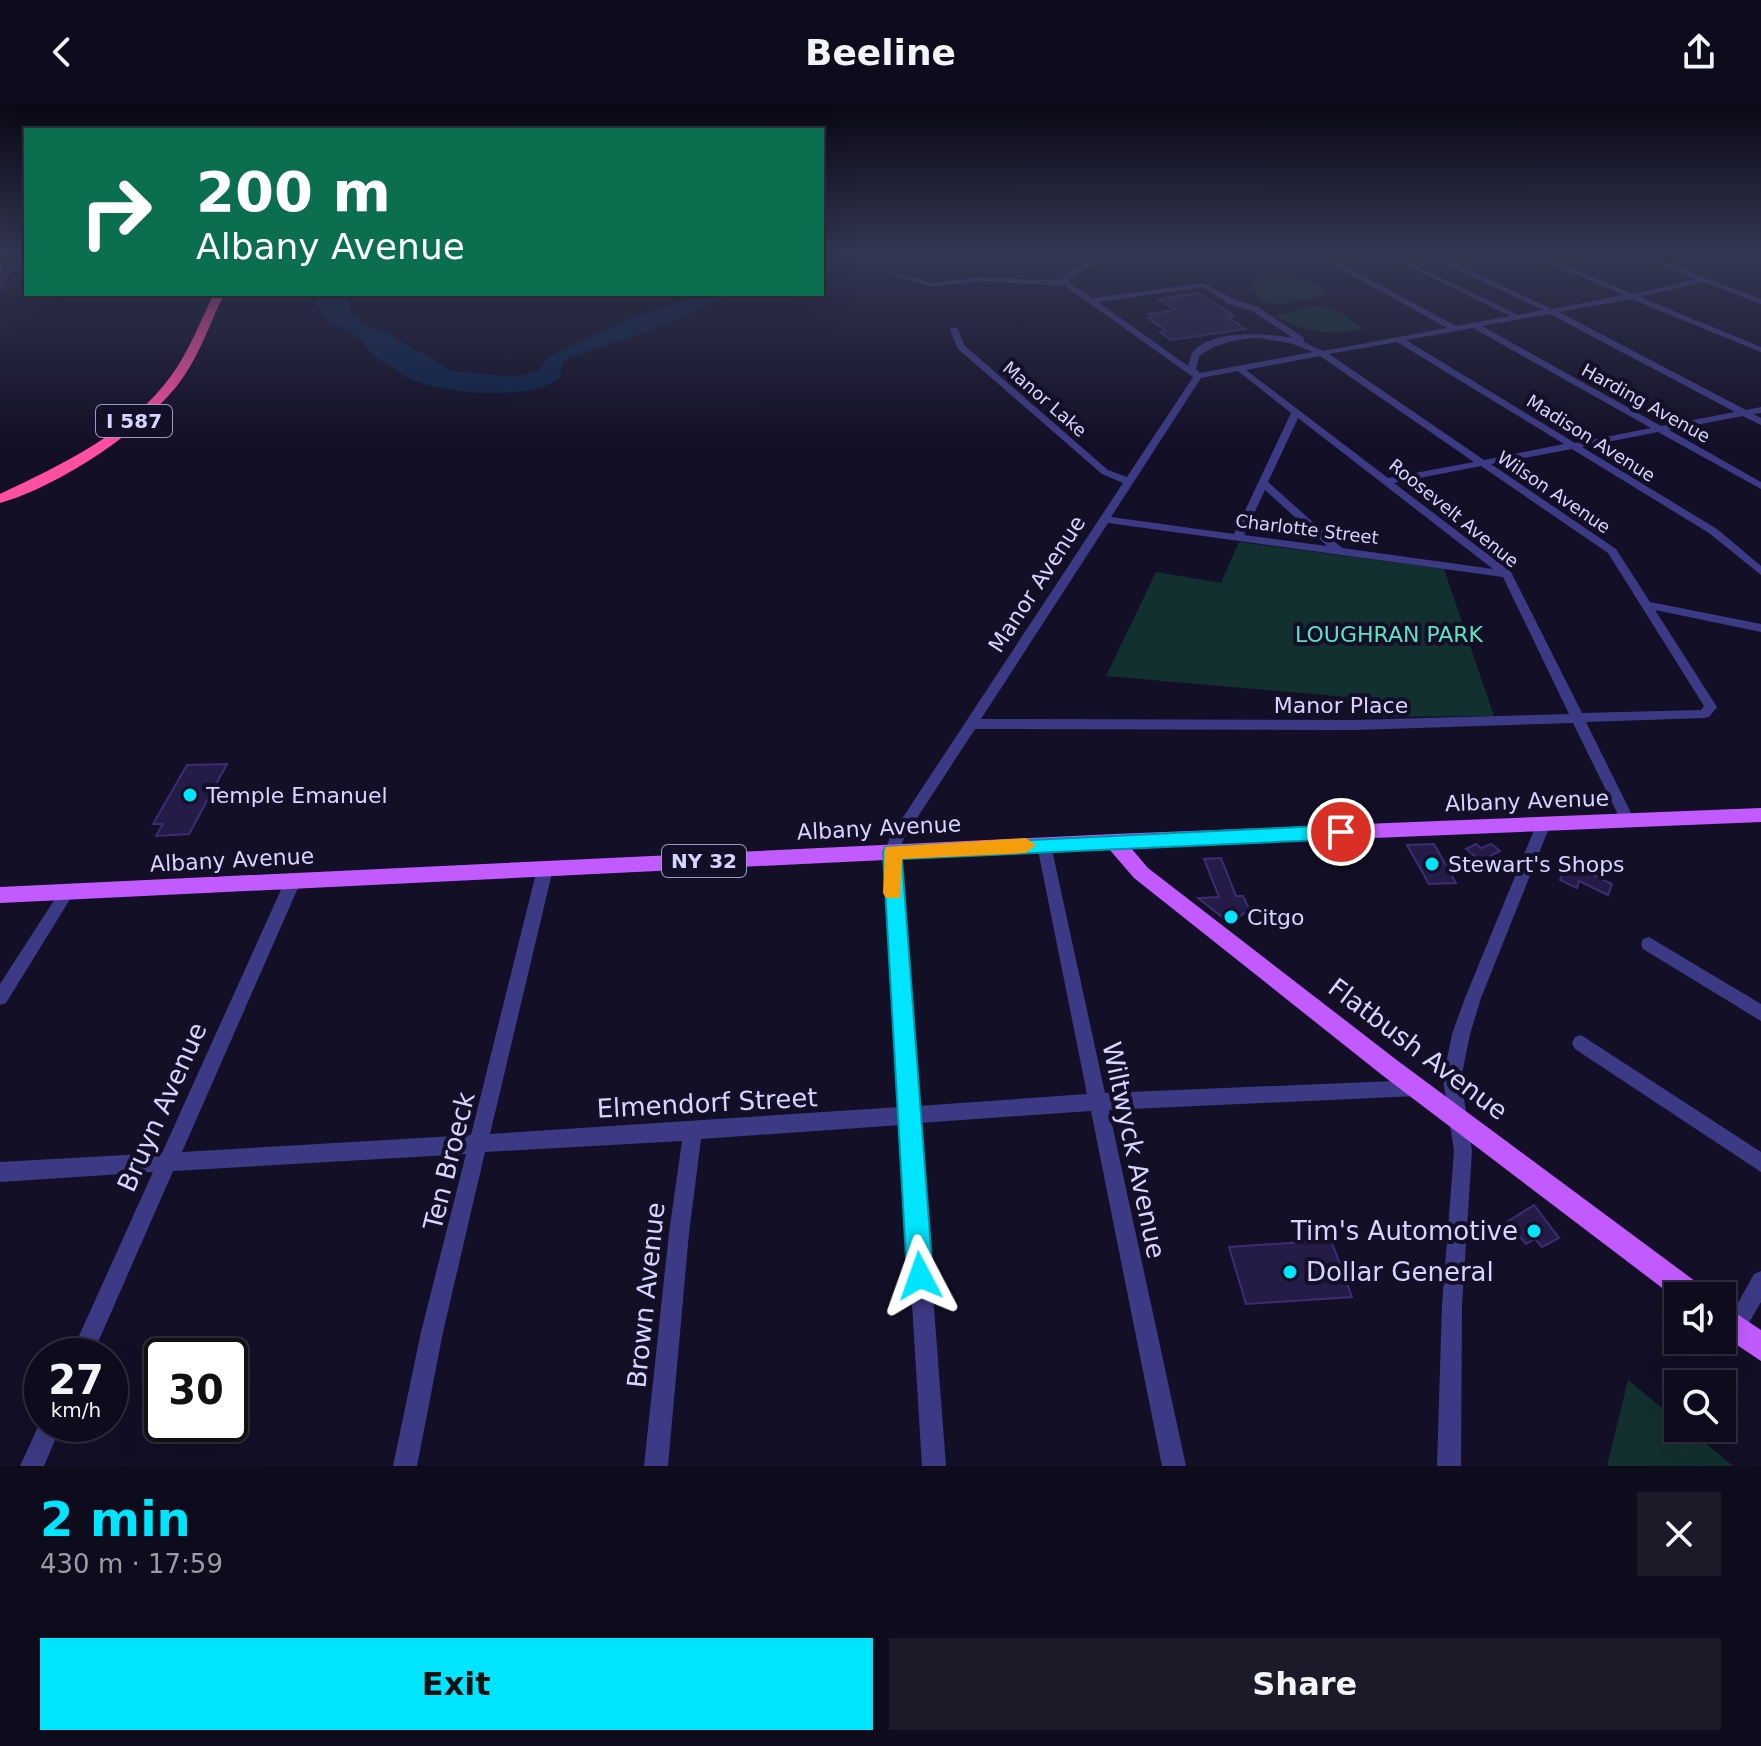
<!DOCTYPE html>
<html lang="en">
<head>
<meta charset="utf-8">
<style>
  :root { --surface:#0e0b1c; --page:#1c1929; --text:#f1f3f6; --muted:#9b9ba3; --line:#2e2b3b; --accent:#00e5ff }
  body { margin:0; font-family:"DejaVu Sans",sans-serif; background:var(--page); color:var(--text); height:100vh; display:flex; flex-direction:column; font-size:30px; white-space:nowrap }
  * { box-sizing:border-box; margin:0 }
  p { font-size:26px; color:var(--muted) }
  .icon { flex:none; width:44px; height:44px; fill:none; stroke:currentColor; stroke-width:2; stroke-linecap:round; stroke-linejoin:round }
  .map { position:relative; height:1362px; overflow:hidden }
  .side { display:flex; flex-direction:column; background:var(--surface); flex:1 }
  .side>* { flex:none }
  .top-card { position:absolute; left:24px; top:24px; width:800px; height:168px; border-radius:0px; box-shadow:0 8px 32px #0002,0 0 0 2px var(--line); background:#0b6e4f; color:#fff; overflow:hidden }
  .controls { position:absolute; left:1664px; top:1178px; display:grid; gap:16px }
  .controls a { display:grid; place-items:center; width:72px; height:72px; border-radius:0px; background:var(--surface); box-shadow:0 8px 32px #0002,0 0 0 2px var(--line); font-size:40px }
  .speed { position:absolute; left:24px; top:1234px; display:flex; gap:16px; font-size:40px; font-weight:700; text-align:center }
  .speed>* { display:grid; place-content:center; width:104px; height:104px; border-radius:50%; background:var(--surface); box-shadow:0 8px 32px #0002,0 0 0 2px var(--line); line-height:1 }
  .speed small { font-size:20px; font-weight:400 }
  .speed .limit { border:4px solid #111; border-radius:12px; background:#fff; color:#111 }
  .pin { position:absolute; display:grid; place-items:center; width:68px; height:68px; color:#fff; margin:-34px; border:4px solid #fff; border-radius:50%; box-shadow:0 2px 8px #0007 }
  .me { position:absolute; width:88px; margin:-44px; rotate:356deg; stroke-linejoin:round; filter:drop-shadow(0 0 6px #0008) }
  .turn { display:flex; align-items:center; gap:28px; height:168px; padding:0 40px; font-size:36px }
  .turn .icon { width:104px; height:104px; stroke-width:2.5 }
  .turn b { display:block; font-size:56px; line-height:68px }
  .round { display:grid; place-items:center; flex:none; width:84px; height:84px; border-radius:0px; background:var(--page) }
  .summary { display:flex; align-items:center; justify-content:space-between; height:136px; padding:0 40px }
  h1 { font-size:48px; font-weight:800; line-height:60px; color:var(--accent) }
  .primary-button { display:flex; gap:16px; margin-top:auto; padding:16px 40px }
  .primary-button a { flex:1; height:92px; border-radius:0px; background:var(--accent); color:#111; font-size:32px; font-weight:800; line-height:92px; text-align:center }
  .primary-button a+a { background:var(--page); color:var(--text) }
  header { display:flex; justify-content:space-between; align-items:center; height:104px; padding:0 40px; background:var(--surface); font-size:36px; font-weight:800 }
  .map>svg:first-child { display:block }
  .green { fill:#12302f }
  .water { fill:#0c2248 }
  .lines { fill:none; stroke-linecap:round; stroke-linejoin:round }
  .river { fill:#0c2248; fill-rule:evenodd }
  .building { fill:#241b47; stroke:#3b2d73; stroke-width:2 }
  .minor { fill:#3d3a85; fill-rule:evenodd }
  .major { fill:#c25bff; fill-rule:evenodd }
  .highway { fill:#ff4fa3; fill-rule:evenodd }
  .route { fill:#00e5ff; stroke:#0095a6; stroke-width:2 }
  .slow { fill:#f59e0b }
  .poi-dot { fill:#00e5ff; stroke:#130f26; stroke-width:3 }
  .labels { text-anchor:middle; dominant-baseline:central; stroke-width:8; stroke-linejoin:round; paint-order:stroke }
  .far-street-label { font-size:18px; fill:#d9d4ff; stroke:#130f26 }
  .shield { fill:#130f26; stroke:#9e99be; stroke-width:2 }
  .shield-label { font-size:20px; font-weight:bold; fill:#d9d4ff }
  .street-label { font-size:22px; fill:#d9d4ff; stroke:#130f26 }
  .park-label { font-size:22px; fill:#5fe0c0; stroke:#130f26 }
  .poi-label { font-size:22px; fill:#d9d4ff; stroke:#130f26; text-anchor:start }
  .near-street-label { font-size:26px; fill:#d9d4ff; stroke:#130f26 }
  .near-poi-label { font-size:26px; fill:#d9d4ff; stroke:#130f26; text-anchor:end }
</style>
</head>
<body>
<header><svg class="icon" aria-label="back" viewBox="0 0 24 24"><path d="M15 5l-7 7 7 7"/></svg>Beeline<svg class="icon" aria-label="share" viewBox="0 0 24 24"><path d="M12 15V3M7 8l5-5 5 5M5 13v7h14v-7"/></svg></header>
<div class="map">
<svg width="1761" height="1362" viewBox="0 0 1761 1362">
  <rect width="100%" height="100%" fill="#130f26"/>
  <g class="green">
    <path d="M1275,163L1325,185L1327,190C1305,195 1257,215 1252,179L1261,169Z"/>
    <path d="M1315,201L1336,206L1365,225C1333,232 1304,229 1276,212Z"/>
    <path d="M1239,438L1444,465L1494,612L1366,613L1358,594L1106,572L1156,468L1221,479Z"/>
    <path d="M1628,1276L1678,1317V1324H1687L1733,1362H1607Z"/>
  </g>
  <path class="water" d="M316,190H346L351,210L369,223L391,231L437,265L513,273L538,267L550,252L626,216L705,190H735L651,226L569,254L562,258L560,273C536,299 429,290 401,270C392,263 380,257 371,249C366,245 366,239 361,235C344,223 314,216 316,190Z"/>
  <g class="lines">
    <path class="river" d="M391,237H401L454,268L476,275L469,279L445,274L391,243Z"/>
  </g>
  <g class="building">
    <path d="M0,150H18L0,186Z"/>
    <path d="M1199,189L1234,212L1228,213L1245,225L1171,236L1160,228L1166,227L1148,214L1153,213L1149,210L1175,206L1159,195Z"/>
    <path d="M227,660L189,730L156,732L163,720H153L187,661Z"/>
    <path d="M1434,740L1456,779L1429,780L1407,741Z"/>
    <path d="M1476,740L1481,744L1491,740L1500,747L1490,752L1496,756L1486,761L1466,745Z"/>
    <path d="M1221,754L1236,792H1243L1249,805L1231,820L1198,794L1219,793L1204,755Z"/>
    <path d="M1568,759L1612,780L1608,791L1579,777L1577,784L1560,776Z"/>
    <path d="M1534,1101L1559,1134L1542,1143L1535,1135L1526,1140L1507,1118Z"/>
    <path d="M1331,1136L1352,1193L1246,1200L1229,1143Z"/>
  </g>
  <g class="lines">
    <g class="minor">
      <path d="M1102,150H1110L1074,172L1068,178L1092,194L1204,179L1235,196L1258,203L1304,234V238L1323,247L1447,224L1314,150H1322L1456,222L1510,212L1384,150H1392L1518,211L1543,206L1425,150H1433L1552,205L1624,191L1528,150H1537L1633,190L1696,175L1633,150H1642L1761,195V200L1703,178L1640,193L1761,243V248L1631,195L1559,208L1746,306L1761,303V309L1753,310L1761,314V321L1743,312L1669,326L1761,378V385L1658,328L1582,343L1717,425L1761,462V471L1709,429L1572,345L1491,360L1616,445L1650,498L1761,520V528L1655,506L1717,603L1709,613L1704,614L1586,618L1635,717L1633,721H1623L1573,619L1355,626L975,625L904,734L899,748L918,1002L1087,990L1037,741L1039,737H1049L1051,741L1105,989L1417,976L1423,978L1426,984L1423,990L1417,992L1109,1006L1186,1362H1162L1091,1007L920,1019L946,1362H922L901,1021L701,1035L689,1129L668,1362H644L669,1129L682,1037L485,1048L443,1228L417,1362H393L421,1228L466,1050L173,1067L92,1252H70L153,1068L0,1078V1058L162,1049L285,777L288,773L293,771L298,773L301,777L182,1048L471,1031L537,765L540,761H550L553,765L490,1030L900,1003L885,748L890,733L1123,379L1102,370L957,244L950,225L957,223L964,241L1108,366L1127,373L1193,273L1065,182L980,177L932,183L891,171L895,169L932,179L980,173L1061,177L1068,168ZM1203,183L1229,200L1252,207L1293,234C1267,229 1210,225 1192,249C1191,251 1189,260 1188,262L1098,198ZM1550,210L1735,308L1661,322L1482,222ZM1473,224L1651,324L1575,339L1406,236ZM1258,234L1290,239L1313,248L1200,269L1196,265L1199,252C1218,239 1235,235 1258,234ZM1397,238L1564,340L1484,356L1329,250ZM1320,252L1474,358L1388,374L1246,266ZM1238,267L1291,309L1234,430L1111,413L1201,274ZM1298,314L1493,465L1342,444L1268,378ZM1481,362L1608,449L1704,602L1701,606L1582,609L1511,468L1394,379ZM1265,386L1327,442L1244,431ZM1108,419L1503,473L1569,610L1355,616L981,615Z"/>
      <path d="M1544,714L1549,715L1551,719L1481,894L1470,930L1461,975L1472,1047L1462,1201L1461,1362H1437L1442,1201L1454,1047L1443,975L1452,930L1465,894L1537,719L1539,715Z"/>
      <path d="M67,782L72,784L75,788L72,792L6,899L0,901V880L62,784Z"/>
      <path d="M1649,833L1761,900V917L1643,845L1641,840L1643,835Z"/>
      <path d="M1581,931L1761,1048V1068L1575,945L1572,939L1575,933Z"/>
      <path d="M1761,1167V1198L1742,1231L1735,1235L1728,1231L1724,1224L1728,1217L1754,1170Z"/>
      <path d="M42,1314V1320H62L44,1362H20Z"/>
    </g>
    <g class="major">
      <path d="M1761,704V718L1131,744L1148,764L1398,957L1703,1183L1707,1192H1678V1196L1382,971L1134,774L1109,745L0,799V783L1114,730Z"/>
      <path d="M1722,1200L1761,1226V1257L1722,1231Z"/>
    </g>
    <path class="highway" d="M214,190H224C211,217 201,247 184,272C150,323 58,383 0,399V390C63,360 129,329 171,272C189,248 200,217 214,190Z"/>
  </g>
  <linearGradient id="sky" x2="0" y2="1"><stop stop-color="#0a0815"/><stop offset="0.44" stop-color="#333752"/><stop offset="1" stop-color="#333752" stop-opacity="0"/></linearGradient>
  <rect width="1761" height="340" fill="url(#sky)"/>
  <path class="route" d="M1341,721L1350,728L1341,735L902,755L933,1172L929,1181L920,1185L911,1181L907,1172L883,748L885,743Z"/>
  <path class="slow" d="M1026,734L1036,741L1026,749L902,755L900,794H886L883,789L885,743Z"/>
  <g class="poi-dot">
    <circle cx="190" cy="691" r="8"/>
    <circle cx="1432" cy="760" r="8"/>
    <circle cx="1231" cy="813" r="8"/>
    <circle cx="1534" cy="1127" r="8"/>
    <circle cx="1290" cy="1168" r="8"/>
  </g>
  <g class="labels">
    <g class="far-street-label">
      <text transform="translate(1045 295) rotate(41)">Manor Lake</text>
      <text transform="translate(1646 299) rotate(29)">Harding Avenue</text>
      <text transform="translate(1591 334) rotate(32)">Madison Avenue</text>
      <text transform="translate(1554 388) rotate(34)">Wilson Avenue</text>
      <text transform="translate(1454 409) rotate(39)">Roosevelt Avenue</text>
      <text transform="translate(1307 425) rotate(7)">Charlotte Street</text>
    </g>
    <g class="shield">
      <rect x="96" y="301" width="76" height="32" rx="6"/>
      <rect x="662" y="741" width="84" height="32" rx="6"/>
    </g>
    <g class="shield-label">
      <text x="134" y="317">I 587</text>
      <text x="704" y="757">NY 32</text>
    </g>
    <g class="street-label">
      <text transform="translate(1037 480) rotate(-57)">Manor Avenue</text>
      <text x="1341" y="601">Manor Place</text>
      <text transform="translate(1527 697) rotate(-2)">Albany Avenue</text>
      <text transform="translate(879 724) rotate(-3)">Albany Avenue</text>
      <text transform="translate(232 756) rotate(-3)">Albany Avenue</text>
    </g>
    <g class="park-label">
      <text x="1389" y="530">LOUGHRAN PARK</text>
    </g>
    <g class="poi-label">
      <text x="206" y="691">Temple Emanuel</text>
      <text x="1448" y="760">Stewart's Shops</text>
      <text x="1247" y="813">Citgo</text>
    </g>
    <g class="near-street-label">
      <text transform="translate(1418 945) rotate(37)">Flatbush Avenue</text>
      <text transform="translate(707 999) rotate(-3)">Elmendorf Street</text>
      <text transform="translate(162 1003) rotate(-66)">Bruyn Avenue</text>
      <text transform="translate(1134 1046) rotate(78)">Wiltwyck Avenue</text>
      <text transform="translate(449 1057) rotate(-76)">Ten Broeck</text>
      <text transform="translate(646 1191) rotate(-84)">Brown Avenue</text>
    </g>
    <g class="near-poi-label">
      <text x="1518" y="1127">Tim's Automotive</text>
      <text x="1306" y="1168" text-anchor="start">Dollar General</text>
    </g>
  </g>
</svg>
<div class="controls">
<a><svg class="icon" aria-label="sound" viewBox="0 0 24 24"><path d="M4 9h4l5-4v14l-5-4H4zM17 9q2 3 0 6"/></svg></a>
<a><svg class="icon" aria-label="search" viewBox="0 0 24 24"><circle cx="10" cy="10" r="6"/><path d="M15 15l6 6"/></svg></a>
</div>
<div class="speed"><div>27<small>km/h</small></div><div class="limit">30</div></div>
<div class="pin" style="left:1341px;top:728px;background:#d93025"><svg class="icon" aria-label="arrive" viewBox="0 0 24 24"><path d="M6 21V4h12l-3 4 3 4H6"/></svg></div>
<svg class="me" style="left:920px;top:1172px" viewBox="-20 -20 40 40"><path d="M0-17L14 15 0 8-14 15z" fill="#00e5ff" stroke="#fff" stroke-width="4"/></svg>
<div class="top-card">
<div class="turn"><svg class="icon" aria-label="right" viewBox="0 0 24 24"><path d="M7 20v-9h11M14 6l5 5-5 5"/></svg><div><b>200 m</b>Albany Avenue</div></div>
</div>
</div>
<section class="side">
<div class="summary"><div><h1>2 min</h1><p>430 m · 17:59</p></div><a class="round"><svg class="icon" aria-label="close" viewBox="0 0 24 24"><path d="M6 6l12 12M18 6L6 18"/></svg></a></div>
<div class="primary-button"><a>Exit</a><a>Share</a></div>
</section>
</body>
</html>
